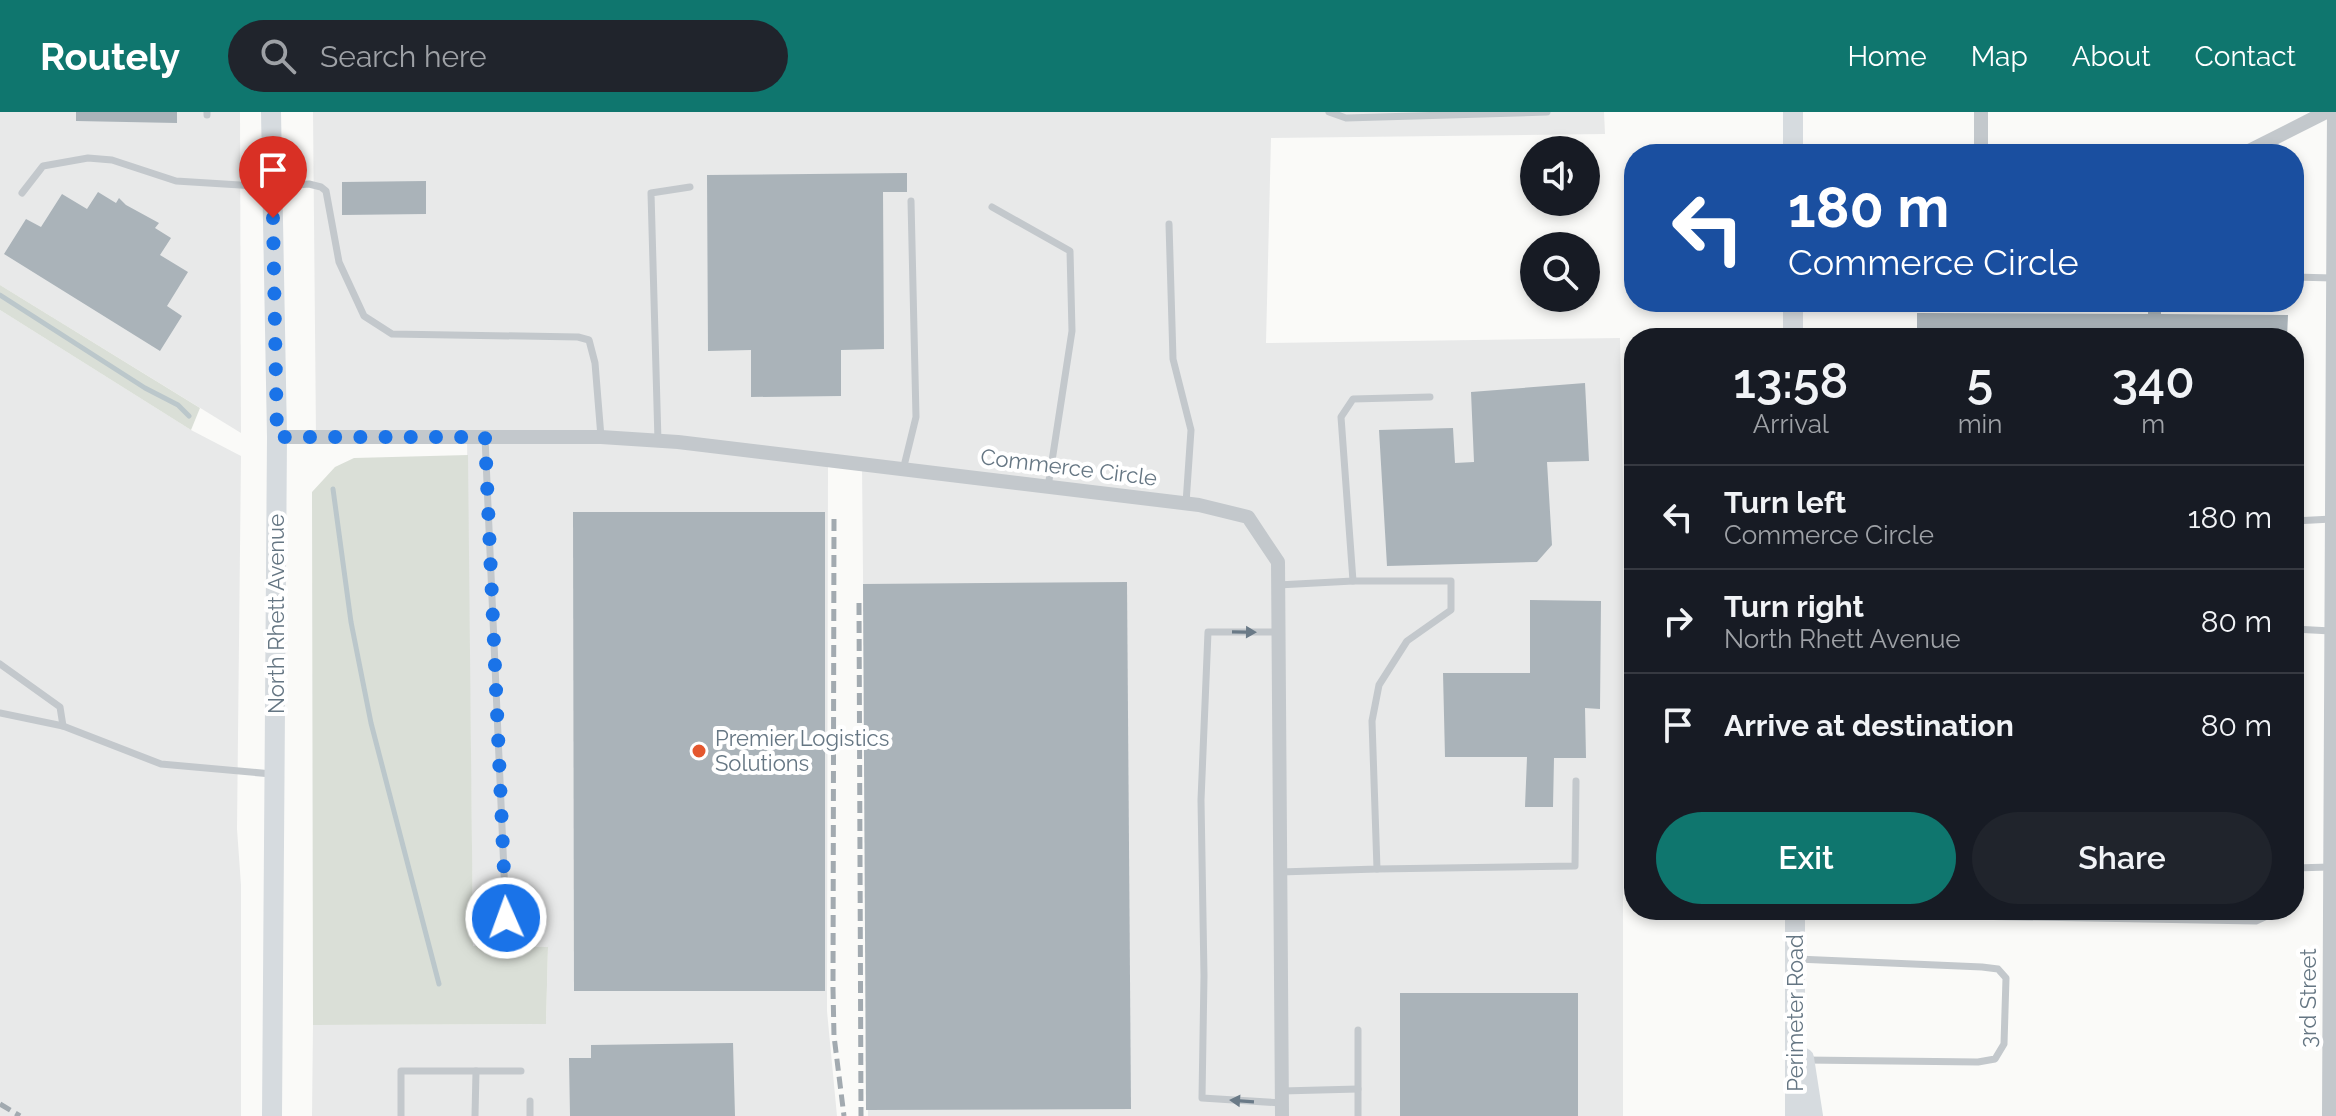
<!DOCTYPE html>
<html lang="en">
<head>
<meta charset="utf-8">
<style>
  :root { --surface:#171b24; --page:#20242c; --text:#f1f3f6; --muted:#9ea1a6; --line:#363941; --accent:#0f766e }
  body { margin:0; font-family:Raleway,sans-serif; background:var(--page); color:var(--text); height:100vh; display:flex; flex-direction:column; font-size:30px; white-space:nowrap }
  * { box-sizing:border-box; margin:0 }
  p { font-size:26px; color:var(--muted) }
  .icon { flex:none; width:44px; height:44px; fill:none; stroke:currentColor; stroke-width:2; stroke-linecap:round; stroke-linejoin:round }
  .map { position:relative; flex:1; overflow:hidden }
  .drawer { position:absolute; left:1624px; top:216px; width:680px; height:592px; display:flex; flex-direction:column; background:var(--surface); border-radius:32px; box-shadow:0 4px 12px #0003 }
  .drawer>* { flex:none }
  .banner { position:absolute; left:1624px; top:32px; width:680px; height:168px; border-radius:32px; box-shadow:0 4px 12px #0003; background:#1a4fa0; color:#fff; overflow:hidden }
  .fabs { position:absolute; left:1520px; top:24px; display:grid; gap:16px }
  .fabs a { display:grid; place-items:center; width:80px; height:80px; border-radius:50%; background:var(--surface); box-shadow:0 4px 12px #0003; font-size:40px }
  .pin { position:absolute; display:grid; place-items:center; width:68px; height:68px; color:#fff; margin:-82px -34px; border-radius:50% 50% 50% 0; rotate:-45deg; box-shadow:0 0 8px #0007 }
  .pin .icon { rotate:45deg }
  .me { position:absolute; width:88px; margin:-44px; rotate:358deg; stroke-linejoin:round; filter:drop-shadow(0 0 6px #0008) }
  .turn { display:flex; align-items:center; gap:28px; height:168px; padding:0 32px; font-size:36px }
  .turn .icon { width:104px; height:104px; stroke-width:2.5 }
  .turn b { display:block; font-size:56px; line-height:68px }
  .eta { display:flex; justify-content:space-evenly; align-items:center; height:136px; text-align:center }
  .eta b { font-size:48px; font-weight:600; line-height:56px }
  .button { display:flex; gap:16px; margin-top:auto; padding:16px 32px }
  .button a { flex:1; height:92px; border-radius:48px; background:var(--accent); color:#fff; font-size:32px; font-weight:600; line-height:92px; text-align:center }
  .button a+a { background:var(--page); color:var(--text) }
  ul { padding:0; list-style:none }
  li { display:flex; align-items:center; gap:24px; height:104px; padding:0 32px; border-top:2px solid var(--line) }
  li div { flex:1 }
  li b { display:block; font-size:30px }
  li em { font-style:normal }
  header { display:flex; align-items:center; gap:48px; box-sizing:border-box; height:112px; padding:0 40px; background:var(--accent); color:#fff }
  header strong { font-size:38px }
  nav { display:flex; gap:44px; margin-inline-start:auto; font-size:28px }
  .search { width:560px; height:72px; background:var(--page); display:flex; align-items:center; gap:20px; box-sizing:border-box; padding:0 28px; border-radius:44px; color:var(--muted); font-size:30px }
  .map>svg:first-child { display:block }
  .built { fill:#e8e9e9 }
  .green { fill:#dadfd7 }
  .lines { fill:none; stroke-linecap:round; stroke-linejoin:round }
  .stream { stroke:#bbc7cb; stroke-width:5 }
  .building { fill:#aab3b9 }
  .lane { stroke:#c3c8cc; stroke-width:7 }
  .street { stroke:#c3c8cc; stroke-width:14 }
  .secondary { stroke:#d6dbdf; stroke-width:20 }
  .rail { stroke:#a2aab0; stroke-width:5; stroke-dasharray:12 6; stroke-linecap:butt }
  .oneway { fill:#6a7a87 }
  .route { stroke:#1a73e8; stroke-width:14; stroke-dasharray:0 25.2 }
  .poi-dot { fill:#e4572e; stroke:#fff; stroke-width:3 }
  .labels { text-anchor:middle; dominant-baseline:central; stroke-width:8; stroke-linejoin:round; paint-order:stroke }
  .street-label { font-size:22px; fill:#657683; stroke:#fff }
  .poi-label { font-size:22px; fill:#657683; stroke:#fff; text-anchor:start }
</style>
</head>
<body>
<header>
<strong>Routely</strong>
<div class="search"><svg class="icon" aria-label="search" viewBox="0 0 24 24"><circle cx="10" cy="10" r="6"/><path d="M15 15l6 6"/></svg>Search here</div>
<nav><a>Home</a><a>Map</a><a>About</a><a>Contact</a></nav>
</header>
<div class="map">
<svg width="2336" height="1004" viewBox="0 0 2336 1004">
  <rect width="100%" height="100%" fill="#fafaf8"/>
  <g class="built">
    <path d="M0,0H240L241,321L0,173Z"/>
    <path d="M313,0H1604L1605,22L1271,26L1266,231L1620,226L1623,374V1004H868L862,353L828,349L827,899L837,1004H312L313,913L546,912L548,836L473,835L467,326L316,325Z"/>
    <path d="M0,198L191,318L241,344L237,717L241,773V1004H0Z"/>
  </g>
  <g class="green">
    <path d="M0,173L200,296L191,318L0,198Z"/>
    <path d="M468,343L473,834L548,835L546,912L313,913L312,380L335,355L354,346Z"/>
  </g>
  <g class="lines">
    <g class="stream">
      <path d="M0,183L145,276L178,293L189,304"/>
      <path d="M333,377L351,510L371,611L439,872"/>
    </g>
  </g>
  <g class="building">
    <path d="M76,0H177V11L76,9Z"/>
    <path d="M907,61V80H883L884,237L841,238V284L751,285V238L708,239L707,63Z"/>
    <path d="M426,69V102L342,103V70Z"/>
    <path d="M98,80L116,91L119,86L126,93L159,111L155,116L171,126L160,143L188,160L167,194L182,204L160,239L4,142L26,107L41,115L62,82L87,97Z"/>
    <path d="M2148,190H2161V202L2288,203L2287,226H1917V201L2148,202Z"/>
    <path d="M1585,271L1589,349L1547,350L1552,433L1537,450L1387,454L1379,318L1453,316L1455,351L1474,350L1471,280Z"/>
    <path d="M573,400H825V879H574Z"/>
    <path d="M1127,470L1131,997L866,998L863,472Z"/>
    <path d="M1530,488L1601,489L1600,597L1585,596L1586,646H1554L1553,695H1525L1527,645H1445L1443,561H1530Z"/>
    <rect x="1400" y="881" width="178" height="123"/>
    <path d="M733,931L735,1004H570L569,946H591V933Z"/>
  </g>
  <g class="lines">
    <g class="lane">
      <path d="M207,0V3"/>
      <path d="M1329,0L1346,6L1547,0"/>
      <path d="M22,81L43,54L88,46L112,48L176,69L272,75L309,72L321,75L326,79L339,150L364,204L392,222L578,225L589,228L595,251L601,325"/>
      <path d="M992,95L1070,139L1072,219L1048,375"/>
      <path d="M1169,112L1173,247L1191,318L1186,391"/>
      <path d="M2294,165L2333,166"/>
      <path d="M485,325L506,806"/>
      <path d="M658,329L651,81L690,75"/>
      <path d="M903,358L916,305L911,89"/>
      <path d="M2294,409L2332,407"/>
      <path d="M1278,473L1353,469L1341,305L1353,287L1430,285"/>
      <path d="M2294,517L2331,519"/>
      <path d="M1279,520H1208L1201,688L1204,864L1202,986L1282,991"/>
      <path d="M0,552L60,595L63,614"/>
      <path d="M0,601L63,614L161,652L272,662"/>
      <path d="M2294,756L2330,755"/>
      <path d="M1377,757L1575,754L1576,669"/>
      <path d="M1280,760L1377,757L1372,609L1379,573L1407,529L1451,498V469H1353"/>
      <path d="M1797,801L2256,809L2269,803L2270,798"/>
      <path d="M1797,847L1982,855L1998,857L2006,866L2004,932L1995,947L1978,950L1805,948"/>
      <path d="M1358,918V1004"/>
      <path d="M1282,979L1358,977"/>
      <path d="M401,1004V959H521"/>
      <path d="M475,1004L476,959"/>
      <path d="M530,1004V989"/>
    </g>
    <g class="street">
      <path d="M1981,0V42"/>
      <path d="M2243,42L2326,0"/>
      <path d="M277,325H601L678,330L1199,393L1248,405L1278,450L1282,1004"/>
      <path d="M2329,1004L2334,0"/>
    </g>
    <g class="secondary">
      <path d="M271,0L277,325L272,1004"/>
      <path d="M1793,42V0"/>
      <path d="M1793,190V226"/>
      <path d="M1795,798V1004"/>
      <path d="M1804,946L1813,1004"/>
    </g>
    <g class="rail">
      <path d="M834,407L833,877L834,924L844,1004"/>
      <path d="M859,491L861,1004"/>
      <path d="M0,992L20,1004"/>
    </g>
  </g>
  <defs><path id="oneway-solid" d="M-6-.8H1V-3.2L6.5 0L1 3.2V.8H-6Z" transform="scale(2)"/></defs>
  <g class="oneway">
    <use href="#oneway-solid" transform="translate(1244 520) rotate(1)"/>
    <use href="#oneway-solid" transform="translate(1242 989) rotate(-176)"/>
  </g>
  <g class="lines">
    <path class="route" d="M273,106L277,325H485L506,806"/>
  </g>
  <circle class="poi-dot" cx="699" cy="639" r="8"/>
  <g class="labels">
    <g class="street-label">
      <text transform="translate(1069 355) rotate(7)">Commerce Circle</text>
      <text transform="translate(276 502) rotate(-90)">North Rhett Avenue</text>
      <text transform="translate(2308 886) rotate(-90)">3rd Street</text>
      <text transform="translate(1795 901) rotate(-90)">Perimeter Road</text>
    </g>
    <g class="poi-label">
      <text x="715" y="626">Premier Logistics<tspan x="715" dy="25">Solutions</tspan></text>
    </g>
  </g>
</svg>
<div class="fabs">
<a><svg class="icon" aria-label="sound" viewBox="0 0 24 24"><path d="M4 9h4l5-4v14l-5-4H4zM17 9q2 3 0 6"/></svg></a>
<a><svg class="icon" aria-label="search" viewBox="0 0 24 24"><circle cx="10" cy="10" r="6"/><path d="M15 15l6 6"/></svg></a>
</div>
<div class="pin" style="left:273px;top:106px;background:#d93025"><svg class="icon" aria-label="arrive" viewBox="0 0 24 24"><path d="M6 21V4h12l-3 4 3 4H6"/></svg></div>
<svg class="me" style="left:506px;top:806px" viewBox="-20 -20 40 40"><circle r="17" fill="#1a73e8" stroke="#fff" stroke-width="3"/><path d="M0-11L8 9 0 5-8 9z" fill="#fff"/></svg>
<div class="banner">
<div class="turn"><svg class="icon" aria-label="left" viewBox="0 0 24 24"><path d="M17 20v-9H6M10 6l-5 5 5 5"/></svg><div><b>180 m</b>Commerce Circle</div></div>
</div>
<section class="drawer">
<div class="eta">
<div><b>13:58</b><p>Arrival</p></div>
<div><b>5</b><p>min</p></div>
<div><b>340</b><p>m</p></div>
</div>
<ul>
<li><svg class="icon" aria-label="left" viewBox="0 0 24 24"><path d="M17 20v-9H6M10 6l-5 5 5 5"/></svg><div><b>Turn left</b><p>Commerce Circle</p></div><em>180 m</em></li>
<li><svg class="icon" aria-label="right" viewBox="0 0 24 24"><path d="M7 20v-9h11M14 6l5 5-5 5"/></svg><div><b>Turn right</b><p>North Rhett Avenue</p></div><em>80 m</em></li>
<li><svg class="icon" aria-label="arrive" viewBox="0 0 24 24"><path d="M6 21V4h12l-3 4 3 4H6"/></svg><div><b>Arrive at destination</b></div><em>80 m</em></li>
</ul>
<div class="button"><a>Exit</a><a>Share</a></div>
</section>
</div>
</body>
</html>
